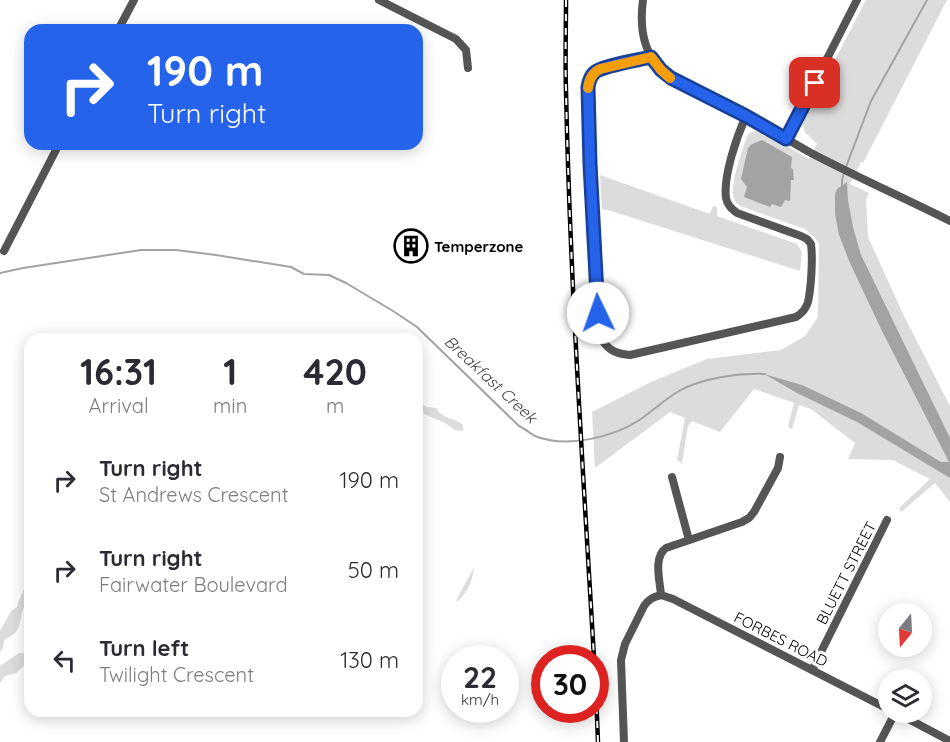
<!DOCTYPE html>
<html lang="en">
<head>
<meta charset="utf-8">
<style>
  :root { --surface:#fff; --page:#f2f2f3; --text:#2b2b33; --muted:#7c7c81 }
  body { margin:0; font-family:Quicksand,sans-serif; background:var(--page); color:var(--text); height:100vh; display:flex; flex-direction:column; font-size:22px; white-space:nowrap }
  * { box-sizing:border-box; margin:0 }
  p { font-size:20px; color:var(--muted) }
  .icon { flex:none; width:33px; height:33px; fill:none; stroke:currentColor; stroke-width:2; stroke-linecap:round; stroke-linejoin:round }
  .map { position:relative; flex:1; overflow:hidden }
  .panel { position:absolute; left:24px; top:333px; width:399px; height:384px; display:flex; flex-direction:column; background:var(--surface); border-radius:18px; box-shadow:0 3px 15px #0003 }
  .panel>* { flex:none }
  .hud { position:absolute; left:24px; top:24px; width:399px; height:126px; border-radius:18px; box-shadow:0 3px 15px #0003; background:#2563eb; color:#fff; overflow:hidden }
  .needle { width:39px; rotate:198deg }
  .buttons { position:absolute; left:878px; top:603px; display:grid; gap:12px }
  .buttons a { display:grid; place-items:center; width:54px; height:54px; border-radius:50%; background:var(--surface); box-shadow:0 3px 15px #0003; font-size:30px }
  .speed { position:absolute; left:441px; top:645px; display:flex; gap:12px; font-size:30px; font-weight:700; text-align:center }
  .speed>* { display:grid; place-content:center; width:78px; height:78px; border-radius:50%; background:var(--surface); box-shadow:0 3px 15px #0003; line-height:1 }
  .speed small { font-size:15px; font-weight:400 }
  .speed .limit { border:9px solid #d22; background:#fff; color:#111 }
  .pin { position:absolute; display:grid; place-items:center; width:51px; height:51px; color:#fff; margin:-26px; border-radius:12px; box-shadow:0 3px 9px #0006 }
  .me { position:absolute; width:66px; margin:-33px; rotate:357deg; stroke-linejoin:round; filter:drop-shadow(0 0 4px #0008) }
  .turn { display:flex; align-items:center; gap:21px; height:126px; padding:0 24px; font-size:27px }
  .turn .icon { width:78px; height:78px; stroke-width:2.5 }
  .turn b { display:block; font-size:42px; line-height:51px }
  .eta { display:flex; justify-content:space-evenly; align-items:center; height:102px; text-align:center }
  .eta b { font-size:36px; font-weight:800; line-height:42px }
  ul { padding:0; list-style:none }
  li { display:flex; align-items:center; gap:18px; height:90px; padding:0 24px }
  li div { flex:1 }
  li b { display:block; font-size:22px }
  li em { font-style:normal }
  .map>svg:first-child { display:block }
  .green { fill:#dcdcdc }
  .water { fill:#a3a3a3 }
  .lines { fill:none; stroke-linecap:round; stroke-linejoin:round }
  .stream { stroke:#a3a3a3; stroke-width:2 }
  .street { stroke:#555; stroke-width:8 }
  .rail-casing { stroke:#000; stroke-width:4.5 }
  .rail { stroke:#fff; stroke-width:2; stroke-dasharray:7; stroke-linecap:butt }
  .route-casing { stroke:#184099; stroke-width:15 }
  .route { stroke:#2563eb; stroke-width:10 }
  .slow { stroke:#f59e0b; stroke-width:10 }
  .labels { text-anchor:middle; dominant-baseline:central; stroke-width:6; stroke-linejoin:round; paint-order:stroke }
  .poi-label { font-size:15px; font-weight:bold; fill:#000; stroke:#fff; text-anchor:start }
  .street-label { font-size:15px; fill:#000; stroke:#fff }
  .water-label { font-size:16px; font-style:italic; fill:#444; stroke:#fff }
</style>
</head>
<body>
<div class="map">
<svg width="950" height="742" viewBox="0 0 950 742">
  <rect width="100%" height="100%" fill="#fff"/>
  <g class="green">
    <path d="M866,0H947L863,163L861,162L850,184L869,193L866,200L868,237L904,316L950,406V502L935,483L901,512L899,508L930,479L893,460L848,459L855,443L811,409L799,405L792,429L788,427L794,403L754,389L720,432L692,421L688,426L682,463L677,460L685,418L670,412L595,468L592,412L651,382L707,359L781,350L805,336L818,317L819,245L816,239L805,229L740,206C737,203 735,202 734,198C729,186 743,147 748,134L755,131L775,139L809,159L817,144L805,132L802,124Z"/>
    <path d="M600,175L710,214L713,206L717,207V216L797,244L802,252L800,271L608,210L602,209Z"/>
    <path d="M417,401L427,407L436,408C446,422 453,416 463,425V431L455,430L445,423L417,411Z"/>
    <path d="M474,567C473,579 468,592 458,601H456Z"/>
    <path d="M30,575V595L26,597C26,604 22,610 21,617C19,631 16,634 4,640L3,648L0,652V631L11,611L17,607C18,600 22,595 24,589C26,584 27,580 30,575Z"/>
    <path d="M19,653H23L28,655V662L16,673L5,676L0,683V666Z"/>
  </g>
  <g class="water">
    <path d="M762,140L792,157L791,168L793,169L794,180H791L790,201L785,200L781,207L772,204L770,207L744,197L747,187L741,179L748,148L752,144Z"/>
    <path d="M847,182L848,200L853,227L861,255L950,438V478L857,422L797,393L764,374L802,385L861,413L941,462H949L882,331L850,263L839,235L835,214V194L837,189Z"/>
  </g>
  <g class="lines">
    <g class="stream">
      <path d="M846,167L871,101L927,0"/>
      <path d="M842,187V180L844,173"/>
      <path d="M0,273L23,268L141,250H176L216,255L291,267L304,274L329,275L346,283L393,311L417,327L519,426C525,429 530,433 535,436C567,449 614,437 641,419C654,410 665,399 679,391C702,378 738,373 765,374"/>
    </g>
    <g class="street">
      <path d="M379,0L456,39L466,50L468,68"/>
      <path d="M643,0C640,22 642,47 657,65C675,87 721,103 747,117C769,128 789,141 811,153C857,177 904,198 950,221"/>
      <path d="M118,30L134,0"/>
      <path d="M651,57L600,69L593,74L588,82L590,164L599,332C604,348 614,354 630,355L796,317C801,314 806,309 808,302C811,289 813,259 811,244L807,239L801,236L737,213C732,209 727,205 726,198C723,176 737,136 746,116"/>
      <path d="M786,139L857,0"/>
      <path d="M4,251L59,144"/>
      <path d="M672,477L689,540"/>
      <path d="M661,595L673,599L888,709"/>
      <path d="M661,595C660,581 653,557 666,548L742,522L749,518L754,512L778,468L780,457"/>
      <path d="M812,670L887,520"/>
      <path d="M895,712L950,741"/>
      <path d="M624,742L621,660L625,644L644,606C649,599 653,597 661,595"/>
      <path d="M880,742L895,713"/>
    </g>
    <defs>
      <g id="rail">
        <path d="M566,0C566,30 565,61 566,91C570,280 583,469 594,658"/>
        <path d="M596,693L598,742"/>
      </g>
    </defs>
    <use href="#rail" class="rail-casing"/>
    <use href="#rail" class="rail"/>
  </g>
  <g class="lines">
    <defs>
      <path id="route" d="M598,313L590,164L588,87C589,81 590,77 594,73C601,66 639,60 651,57L661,70L671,78L746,116L786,139L815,83"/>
    </defs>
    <use href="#route" class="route-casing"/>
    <use href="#route" class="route"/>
    <path class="slow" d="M588,88C589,79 592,73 600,69L651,57L661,70L670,78"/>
  </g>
  <defs>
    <symbol id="building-ring" viewBox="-11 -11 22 22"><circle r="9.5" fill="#fff" stroke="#000" stroke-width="1.5"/><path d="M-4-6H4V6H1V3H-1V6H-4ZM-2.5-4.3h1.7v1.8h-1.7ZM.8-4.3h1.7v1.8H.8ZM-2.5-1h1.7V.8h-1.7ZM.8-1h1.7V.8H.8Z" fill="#000"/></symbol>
  </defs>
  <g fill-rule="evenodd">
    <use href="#building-ring" x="392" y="227" width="38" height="38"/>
  </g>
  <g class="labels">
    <g class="poi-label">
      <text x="434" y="246">Temperzone</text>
    </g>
    <g class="street-label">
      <text transform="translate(846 573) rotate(-63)">BLUETT STREET</text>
      <text transform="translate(781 639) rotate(27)">FORBES ROAD</text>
    </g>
    <g class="water-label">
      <text transform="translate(491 379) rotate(43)">Breakfast Creek</text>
    </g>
  </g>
</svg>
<div class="buttons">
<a><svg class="needle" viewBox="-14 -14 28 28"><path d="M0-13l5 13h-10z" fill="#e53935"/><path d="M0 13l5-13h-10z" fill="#7c7c81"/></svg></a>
<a><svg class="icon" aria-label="layers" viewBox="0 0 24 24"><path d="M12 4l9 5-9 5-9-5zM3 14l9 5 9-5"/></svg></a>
</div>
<div class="speed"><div>22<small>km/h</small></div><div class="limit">30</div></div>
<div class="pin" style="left:815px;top:83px;background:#d93025"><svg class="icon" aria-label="arrive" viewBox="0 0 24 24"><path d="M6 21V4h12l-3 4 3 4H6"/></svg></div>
<svg class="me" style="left:598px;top:313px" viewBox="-20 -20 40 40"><circle r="19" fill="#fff"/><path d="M0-13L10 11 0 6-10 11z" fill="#2563eb"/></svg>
<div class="hud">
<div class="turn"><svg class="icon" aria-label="right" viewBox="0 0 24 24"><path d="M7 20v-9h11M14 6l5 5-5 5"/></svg><div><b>190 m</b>Turn right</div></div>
</div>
<section class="panel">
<div class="eta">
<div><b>16:31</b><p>Arrival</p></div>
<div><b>1</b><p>min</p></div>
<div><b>420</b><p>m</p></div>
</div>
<ul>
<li><svg class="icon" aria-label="right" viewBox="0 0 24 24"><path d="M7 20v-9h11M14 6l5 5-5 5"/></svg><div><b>Turn right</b><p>St Andrews Crescent</p></div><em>190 m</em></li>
<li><svg class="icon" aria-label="right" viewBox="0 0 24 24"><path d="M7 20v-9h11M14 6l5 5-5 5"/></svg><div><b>Turn right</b><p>Fairwater Boulevard</p></div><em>50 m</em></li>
<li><svg class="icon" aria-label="left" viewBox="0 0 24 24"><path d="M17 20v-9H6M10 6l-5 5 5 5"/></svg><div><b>Turn left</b><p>Twilight Crescent</p></div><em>130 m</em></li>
</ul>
</section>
</div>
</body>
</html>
